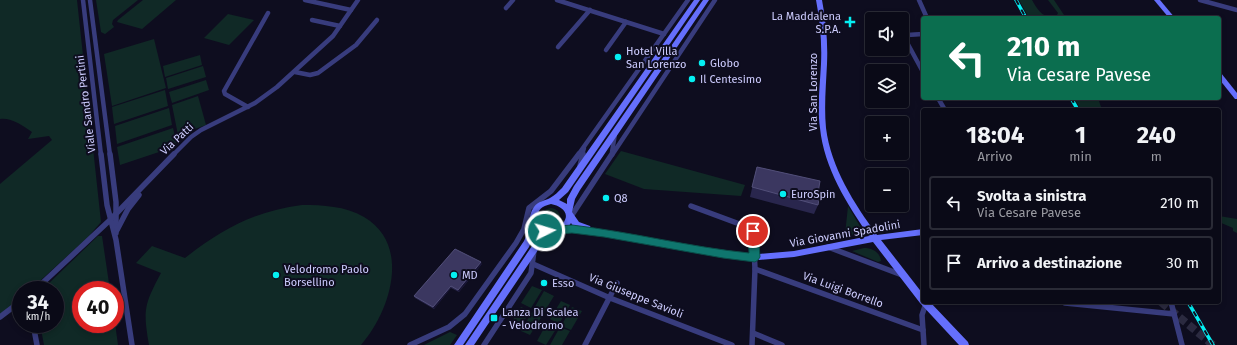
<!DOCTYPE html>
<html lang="it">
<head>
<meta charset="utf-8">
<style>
  :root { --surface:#0a0a17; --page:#131320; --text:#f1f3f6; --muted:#999aa1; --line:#2a2b36 }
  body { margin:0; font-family:"Fira Sans",sans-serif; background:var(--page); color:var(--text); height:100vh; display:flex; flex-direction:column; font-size:15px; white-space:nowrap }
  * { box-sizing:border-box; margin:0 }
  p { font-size:13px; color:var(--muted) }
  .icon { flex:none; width:22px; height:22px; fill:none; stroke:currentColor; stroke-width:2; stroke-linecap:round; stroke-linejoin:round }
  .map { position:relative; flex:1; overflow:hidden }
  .sheet { position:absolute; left:921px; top:108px; width:300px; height:196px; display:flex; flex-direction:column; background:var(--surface); border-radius:4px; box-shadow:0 2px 6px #0003,0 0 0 1px var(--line) }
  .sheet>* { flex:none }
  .banner { position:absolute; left:921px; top:16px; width:300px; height:84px; border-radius:4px; box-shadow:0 2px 6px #0003,0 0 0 1px var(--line); background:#0b6e4f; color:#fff; overflow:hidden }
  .tools { position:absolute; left:865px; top:12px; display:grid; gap:8px }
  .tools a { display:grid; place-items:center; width:44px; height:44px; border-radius:4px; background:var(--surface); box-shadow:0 2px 6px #0003,0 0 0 1px var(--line); font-size:20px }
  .speed { position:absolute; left:12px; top:281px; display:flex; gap:8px; font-size:20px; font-weight:700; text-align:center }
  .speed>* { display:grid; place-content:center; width:52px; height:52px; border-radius:50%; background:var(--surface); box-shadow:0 2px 6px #0003,0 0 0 1px var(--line); line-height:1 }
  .speed small { font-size:10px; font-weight:400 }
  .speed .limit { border:6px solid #d22; background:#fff; color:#111 }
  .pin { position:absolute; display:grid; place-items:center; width:34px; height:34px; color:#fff; margin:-17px; border:2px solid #fff; border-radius:50%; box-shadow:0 1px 4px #0007 }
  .me { position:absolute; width:44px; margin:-22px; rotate:85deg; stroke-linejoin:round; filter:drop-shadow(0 0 3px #0008) }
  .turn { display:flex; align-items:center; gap:14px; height:84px; padding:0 20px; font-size:18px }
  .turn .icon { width:52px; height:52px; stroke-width:2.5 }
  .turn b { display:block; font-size:28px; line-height:34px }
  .eta { display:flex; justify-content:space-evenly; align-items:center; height:68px; text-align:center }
  .eta b { font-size:24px; font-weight:700; line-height:28px }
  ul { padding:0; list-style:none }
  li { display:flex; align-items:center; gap:12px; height:54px; margin:0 8px 6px; padding:0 12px; border:2px solid var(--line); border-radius:4px }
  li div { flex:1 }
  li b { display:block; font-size:15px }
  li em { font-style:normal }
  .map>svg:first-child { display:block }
  .green { fill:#102926 }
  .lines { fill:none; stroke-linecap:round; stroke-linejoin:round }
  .secondary-tunnel { stroke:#2b2a40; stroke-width:8; stroke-dasharray:8 4; stroke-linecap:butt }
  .street-far1 { stroke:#383c7d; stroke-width:4.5 }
  .street { stroke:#383c7d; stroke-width:5.5 }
  .secondary { fill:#656ffc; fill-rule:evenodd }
  .rail-casing { stroke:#04eff2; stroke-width:3.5 }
  .rail { stroke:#0e0d1f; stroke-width:2; stroke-dasharray:5.5; stroke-linecap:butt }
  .wall { fill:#29264d }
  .shaded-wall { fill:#171433 }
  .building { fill:#3b3760; stroke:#524f79 }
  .route { fill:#0f766e; stroke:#0a4d48 }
  .poi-dot { fill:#04eff2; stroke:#0e0d1f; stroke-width:1.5 }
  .labels { text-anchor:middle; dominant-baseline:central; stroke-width:4; stroke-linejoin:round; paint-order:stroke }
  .poi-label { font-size:11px; fill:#cdccfe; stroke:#0e0d1f; text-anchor:start }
  .street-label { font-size:11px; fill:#cdccfe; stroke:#0e0d1f }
</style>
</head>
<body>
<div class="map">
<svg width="1237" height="345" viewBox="0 0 1237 345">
  <rect width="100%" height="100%" fill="#0e0d1f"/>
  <g class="green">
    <path d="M0,0H77L101,222L88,237L30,290H21V298L0,314V184L52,140L49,136L28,139L32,132C24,126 10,117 0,119Z"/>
    <path d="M96,0H138L113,20L112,24L114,27L105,34L101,32Z"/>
    <path d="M143,0H176L142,29L117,22L118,20Z"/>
    <path d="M1019,0H1032C1037,9 1045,22 1057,15L1058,13L1048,0H1054L1066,18H1029Z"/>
    <path d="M228,14L254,20L229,45L204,38Z"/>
    <path d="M154,39L166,88L112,106L104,54Z"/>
    <path d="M200,55L202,65L165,77L163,66Z"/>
    <path d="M203,66L206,77L168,89L166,78Z"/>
    <path d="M206,80L209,90L172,103L169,92Z"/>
    <path d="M165,90L168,106L114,124L112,107Z"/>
    <path d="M198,96L206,125L178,135L172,105Z"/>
    <path d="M1074,98H1098L1102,110H1081Z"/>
    <path d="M169,108L172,125L117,144L115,126Z"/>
    <path d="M173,128L177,146L120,165L117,147Z"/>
    <path d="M621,151L745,185L741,196L644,189L605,174Z"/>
    <path d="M302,205C323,205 345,206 364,217C412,245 390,312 361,345H149C143,310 144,305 161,273L136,263L152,246L185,258C222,229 255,211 302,205Z"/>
    <path d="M848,206L864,233L839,238L837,234L845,235Z"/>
    <circle cx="551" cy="217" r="9"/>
    <path d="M1219,216L1237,219V233L1233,231V228L1219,222Z"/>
    <path d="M98,236H102L110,290H81V324H115V323L118,345H44L40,324H55V290H42Z"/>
    <path d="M864,248C872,248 880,252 881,261L878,262L852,251Z"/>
    <path d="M532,286L542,290L531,308L521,303Z"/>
    <path d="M544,291L554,296L543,314L533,310Z"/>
    <path d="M561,301L570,305L559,324L550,319Z"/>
    <path d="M521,307L530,311L519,330L509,326Z"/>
    <path d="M572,307L582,311L571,330L561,326Z"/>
    <path d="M532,312L542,316L530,335L521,331Z"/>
    <path d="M548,321L558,326L546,345L537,341Z"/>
    <path d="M560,327L570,331L562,345H550Z"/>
    <path d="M450,332L457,335L450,345H424Z"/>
  </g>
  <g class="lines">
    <path class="secondary-tunnel" d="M1161,302L1213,345"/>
    <g class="street-far1">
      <path d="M83,0L101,155"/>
      <path d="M90,0L110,155"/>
      <path d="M305,0L351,10"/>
      <path d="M557,0L664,34"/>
      <path d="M919,0L927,18"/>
      <path d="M1200,0L1237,10"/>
      <path d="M506,8L513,0"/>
      <path d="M312,20L340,26"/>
      <path d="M923,34L907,35L904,37L923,72"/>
      <path d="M558,47L590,10"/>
      <path d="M606,50L626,22"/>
      <path d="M295,72L310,75L318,73L356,45L377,20"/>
      <path d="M938,98L945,110"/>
      <path d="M248,107L225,94L224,91L268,13"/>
      <path d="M612,152L615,134"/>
      <path d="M173,155L191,137L201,130L255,103L277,87L333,36L358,0"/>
      <path d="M578,155L688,0"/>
      <path d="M582,155L584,148"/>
      <path d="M612,155L715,0"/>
    </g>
    <g class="street">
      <path d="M101,154L107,205L116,240L132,345"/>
      <path d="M110,154L116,202V233"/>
      <path d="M580,166L583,154"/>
      <path d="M691,206L753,229L755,269L752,345"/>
      <path d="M570,218L612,154"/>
      <path d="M117,230L128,209L139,195"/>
      <path d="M828,247L902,275"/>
      <path d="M533,264L610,298L732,345"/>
      <path d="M755,269L923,330"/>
      <path d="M35,290L110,220L174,154"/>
      <path d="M1171,302L1182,345"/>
      <path d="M1065,303L1174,314"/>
      <path d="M0,317L21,301"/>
      <path d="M33,324L37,345"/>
      <path d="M753,333L782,345"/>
      <path d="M410,345L449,327L465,314L516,243L524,229L529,208L551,191L579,154"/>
      <path d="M484,345L531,273L534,251"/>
      <path d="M585,345L617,283"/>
      <path d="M924,345L922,315L926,303"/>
    </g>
    <g class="secondary">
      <path d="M694,0H700L568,192L559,200L567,204V199L574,186L703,0H709L580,190L575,199L572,212L579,222L590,226L591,228L723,251L759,254L794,251L869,236C847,204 824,168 820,128C817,107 820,85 821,64C822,42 820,21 816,0H822C826,21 828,42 827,64C826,85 824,107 826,128C831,168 854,203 877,235L923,229V235L881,240L923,294V302H930L968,342L969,345H959L920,303L873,242L794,257L759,260L723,257L604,236L573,232L556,234L547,240L540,247L474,345H465L534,243L544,234L536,230L529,247L463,345H454L524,241C531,229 527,216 534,207C538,201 545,201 550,198C555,195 558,192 562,188ZM551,204C561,206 571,213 563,223C547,242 522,210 551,204ZM571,223L573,226H569Z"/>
      <path d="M1154,0H1160L1175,18H1169Z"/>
      <path d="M1219,73H1221L1237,93V99H1235L1219,79Z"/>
    </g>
    <defs>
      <g id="rail">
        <path d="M1016,0L1026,18"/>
        <path d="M1071,98L1078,110"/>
        <path d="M1188,302L1213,345"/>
      </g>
    </defs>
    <use href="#rail" class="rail-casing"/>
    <use href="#rail" class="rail"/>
  </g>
  <g class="wall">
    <path d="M757,167L818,193V205L814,214L750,197Z"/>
    <path d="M482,264L459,292L451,288L434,309L415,298L414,296Z"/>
  </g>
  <g class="shaded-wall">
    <path d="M481,262L482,264L459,292L458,290Z"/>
    <path d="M451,286V288L434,309L433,307Z"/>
  </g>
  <g class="building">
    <path d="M757,167L820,181L818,193H820L818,205L752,187Z"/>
    <path d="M455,249L481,262L458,290L451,286L433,307L414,296Z"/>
  </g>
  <path class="route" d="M572,225C632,232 690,247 749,253L748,231L750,228H756L758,231L760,257L758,260L755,262L723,258L604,237L572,233L545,235L541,234L540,231L541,228L545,227Z"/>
  <g class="poi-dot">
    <path d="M848 16h4v4h4v4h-4v4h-4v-4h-4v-4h4z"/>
    <circle cx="618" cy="57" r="4"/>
    <circle cx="702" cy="63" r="4"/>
    <circle cx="692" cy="79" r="4"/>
    <circle cx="783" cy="194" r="4"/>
    <circle cx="606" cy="198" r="4"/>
    <circle cx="276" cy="275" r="4"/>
    <circle cx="454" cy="275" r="4"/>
    <circle cx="544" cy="283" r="4"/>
    <rect x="490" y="314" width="8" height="8" rx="2"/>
  </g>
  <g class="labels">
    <g class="poi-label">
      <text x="841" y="16" text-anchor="end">La Maddalena<tspan x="841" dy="13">S.P.A.</tspan></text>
      <text x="626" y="51">Hotel Villa<tspan x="626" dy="13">San Lorenzo</tspan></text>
      <text x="710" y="63">Globo</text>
      <text x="700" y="79">Il Centesimo</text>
      <text x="791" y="194">EuroSpin</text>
      <text x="614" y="198">Q8</text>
      <text x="284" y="269">Velodromo Paolo<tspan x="284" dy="13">Borsellino</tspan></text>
      <text x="462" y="275">MD</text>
      <text x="552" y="283">Esso</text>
      <text x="502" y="312">Lanza Di Scalea<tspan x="502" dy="13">- Velodromo</tspan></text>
    </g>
    <g class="street-label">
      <text transform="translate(813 92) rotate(-90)">Via San Lorenzo</text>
      <text transform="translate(86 104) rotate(-97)">Viale Sandro Pertini</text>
      <text transform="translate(177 139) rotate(-43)">Via Patti</text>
      <text transform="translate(845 234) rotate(-10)">Via Giovanni Spadolini</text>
      <text transform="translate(843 290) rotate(20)">Via Luigi Borrello</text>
      <text transform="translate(636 296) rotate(22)">Via Giuseppe Savioli</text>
    </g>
  </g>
</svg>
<div class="tools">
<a><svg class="icon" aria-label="sound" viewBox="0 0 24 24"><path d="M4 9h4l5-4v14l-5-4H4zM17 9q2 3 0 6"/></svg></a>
<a><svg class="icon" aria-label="layers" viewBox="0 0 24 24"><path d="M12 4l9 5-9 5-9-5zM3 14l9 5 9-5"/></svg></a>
<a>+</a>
<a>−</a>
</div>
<div class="speed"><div>34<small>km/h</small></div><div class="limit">40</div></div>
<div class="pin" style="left:753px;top:231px;background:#d93025"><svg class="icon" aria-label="arrive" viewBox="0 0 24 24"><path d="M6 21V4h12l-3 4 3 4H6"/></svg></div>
<svg class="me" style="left:545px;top:231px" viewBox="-20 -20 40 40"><circle r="17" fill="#0f766e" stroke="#fff" stroke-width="3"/><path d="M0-11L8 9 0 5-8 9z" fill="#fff"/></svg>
<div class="banner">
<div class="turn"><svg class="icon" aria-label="left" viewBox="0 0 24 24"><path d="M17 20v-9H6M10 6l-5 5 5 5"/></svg><div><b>210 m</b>Via Cesare Pavese</div></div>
</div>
<section class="sheet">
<div class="eta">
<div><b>18:04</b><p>Arrivo</p></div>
<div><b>1</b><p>min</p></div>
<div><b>240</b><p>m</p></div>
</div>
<ul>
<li><svg class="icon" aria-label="left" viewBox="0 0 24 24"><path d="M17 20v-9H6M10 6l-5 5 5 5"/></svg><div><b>Svolta a sinistra</b><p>Via Cesare Pavese</p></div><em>210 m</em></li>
<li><svg class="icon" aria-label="arrive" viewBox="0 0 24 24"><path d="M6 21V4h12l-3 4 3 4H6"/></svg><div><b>Arrivo a destinazione</b></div><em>30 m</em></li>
</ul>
</section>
</div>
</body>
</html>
